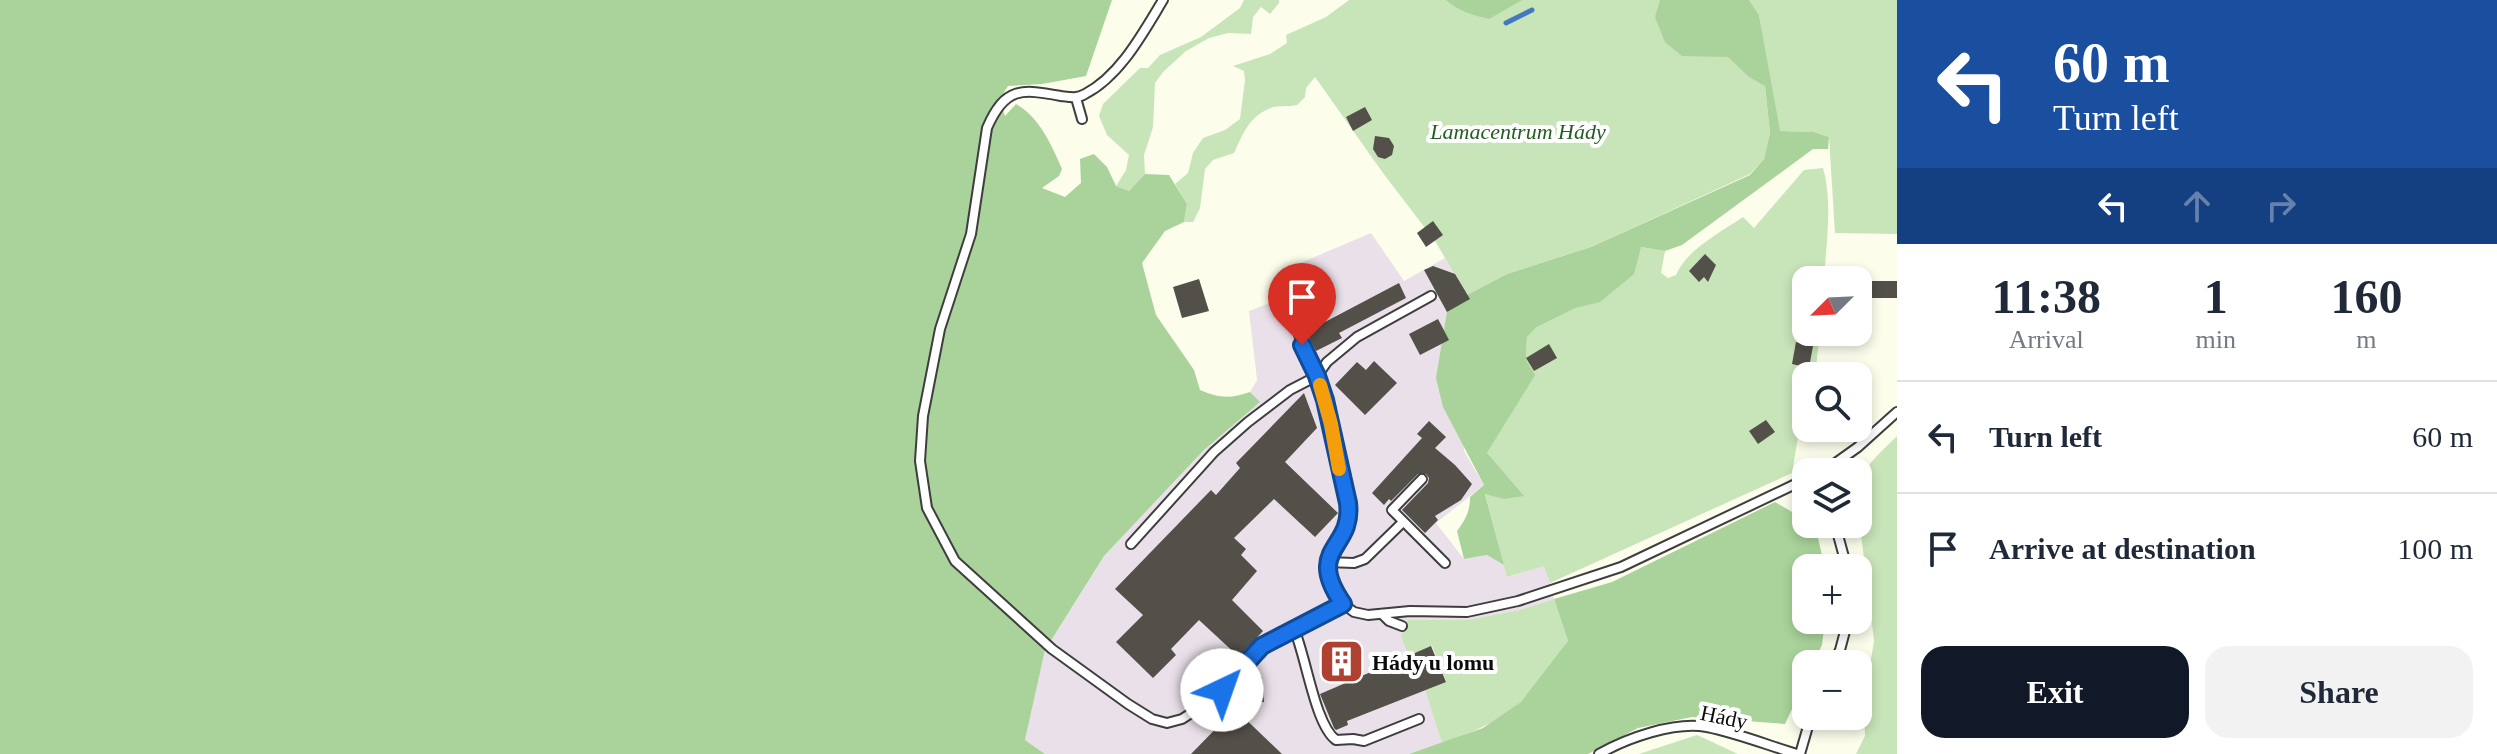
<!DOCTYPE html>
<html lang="en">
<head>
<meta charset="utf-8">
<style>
  :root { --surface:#fff; --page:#f2f2f3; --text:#1f2937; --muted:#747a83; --line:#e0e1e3; --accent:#111827 }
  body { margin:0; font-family:Georgia,serif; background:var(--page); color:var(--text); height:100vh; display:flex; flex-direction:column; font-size:30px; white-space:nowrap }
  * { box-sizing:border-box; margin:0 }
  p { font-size:26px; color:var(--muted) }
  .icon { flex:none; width:44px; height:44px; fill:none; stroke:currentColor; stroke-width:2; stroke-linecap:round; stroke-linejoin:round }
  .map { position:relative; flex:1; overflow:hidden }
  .side { display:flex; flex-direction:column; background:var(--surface); width:600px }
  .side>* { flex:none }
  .top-card { background:#1a4fa0; color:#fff; overflow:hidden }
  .needle { width:52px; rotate:246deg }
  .fabs { position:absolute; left:1792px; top:266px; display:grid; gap:16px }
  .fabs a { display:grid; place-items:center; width:80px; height:80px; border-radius:16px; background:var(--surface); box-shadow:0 4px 12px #0003; font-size:40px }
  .pin { position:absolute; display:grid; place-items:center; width:68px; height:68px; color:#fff; margin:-82px -34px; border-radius:50% 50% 50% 0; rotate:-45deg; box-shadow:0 0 8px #0007 }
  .pin .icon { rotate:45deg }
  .me { position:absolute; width:88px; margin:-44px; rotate:42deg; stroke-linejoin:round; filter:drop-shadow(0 0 6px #0008) }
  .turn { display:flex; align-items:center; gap:28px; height:168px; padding:0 24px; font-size:36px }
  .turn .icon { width:104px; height:104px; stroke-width:2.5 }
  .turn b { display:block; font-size:56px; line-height:68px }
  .lanes { display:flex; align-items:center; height:76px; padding:0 24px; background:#0003; justify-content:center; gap:40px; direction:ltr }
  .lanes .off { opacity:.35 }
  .eta { display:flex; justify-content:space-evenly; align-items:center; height:136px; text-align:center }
  .eta b { font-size:48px; font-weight:800; line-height:56px }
  .action { display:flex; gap:16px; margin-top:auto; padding:16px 24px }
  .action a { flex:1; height:92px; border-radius:24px; background:var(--accent); color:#fff; font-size:32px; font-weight:800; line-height:92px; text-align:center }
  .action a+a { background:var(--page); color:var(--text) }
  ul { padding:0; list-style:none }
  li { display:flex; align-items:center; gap:24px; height:112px; padding:0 24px; border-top:2px solid var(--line) }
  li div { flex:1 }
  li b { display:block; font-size:30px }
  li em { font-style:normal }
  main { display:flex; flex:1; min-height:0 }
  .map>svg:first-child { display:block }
  .industrial { fill:#eae0e9 }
  .green { fill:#c8e4b9 }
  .forest { fill:#a9d39a }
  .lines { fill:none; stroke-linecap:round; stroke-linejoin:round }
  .stream { stroke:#4378c0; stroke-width:5 }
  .building { fill:#534f49 }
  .service-casing { stroke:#3e3e3e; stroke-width:12 }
  .service { stroke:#fff; stroke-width:8 }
  .route-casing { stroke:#114b97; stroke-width:20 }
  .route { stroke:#1a73e8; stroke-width:14 }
  .slow { stroke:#f59e0b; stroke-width:14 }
  .labels { text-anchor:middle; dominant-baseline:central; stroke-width:8; stroke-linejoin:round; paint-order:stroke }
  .park-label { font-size:22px; font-style:italic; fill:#245d22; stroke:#fff }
  .poi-label { font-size:22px; font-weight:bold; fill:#0b0b0b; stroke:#fff; text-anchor:start }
  .street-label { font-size:22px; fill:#0b0b0b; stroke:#fff }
</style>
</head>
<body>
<main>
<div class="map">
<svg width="1897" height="754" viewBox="0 0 1897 754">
  <rect width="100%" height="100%" fill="#fdfdec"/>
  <path class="industrial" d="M1371,233L1404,281L1445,258L1470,299L1464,451L1484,485L1436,523L1464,559L1487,555L1504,565L1508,577L1545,565L1554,599L1519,610L1467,620H1408L1431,646L1446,682L1426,690L1442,743L1409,754H1045L1025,740L1045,650L1104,556L1204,450L1259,402L1250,392L1257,380L1249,311L1270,303L1276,297L1279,272Z"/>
  <g class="green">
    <path d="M1244,0H1279V3L1270,14L1261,7L1253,17L1251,34L1228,33L1209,38L1186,51L1163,72L1155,83L1153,127L1144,155L1145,174L1129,191L1116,186L1126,170L1129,155L1107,135L1099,116L1103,104L1140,68H1148L1160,55L1201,37L1240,8Z"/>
    <path d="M1349,0H1737L1759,32L1770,133L1764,159L1750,174L1591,247L1507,274L1467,295L1435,241L1383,173L1315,77L1306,88L1305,97L1297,105C1289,107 1278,105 1271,108C1249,116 1243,134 1234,153L1213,160L1205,169L1200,208L1193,222H1184L1187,204L1175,184L1188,173L1193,153L1203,138L1225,130L1240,119L1245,80L1244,71L1233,66L1270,54L1287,43L1286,35L1326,17Z"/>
    <path d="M1749,0H1897V234L1835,233L1829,137L1814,132L1779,131L1759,15Z"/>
    <path d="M1823,168C1833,203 1826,244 1824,280H1806V332H1820L1815,376H1806V389L1792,473L1550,583L1544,566L1507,577L1485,493L1504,499L1487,453L1534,375L1526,360L1527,337L1537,327L1576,308L1601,301L1641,247L1665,251L1661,273L1668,278L1676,275C1687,249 1720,233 1743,217L1754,228L1804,170Z"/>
    <path d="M1897,436V754H1856L1865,736L1864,703L1874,641L1858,509C1858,469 1871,462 1897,436Z"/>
    <path d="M1554,599L1568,641C1553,661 1540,685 1521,702C1499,722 1470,733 1442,743L1425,689L1446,681L1432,646L1409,656L1401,636L1408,620H1467L1519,610Z"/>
    <path d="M1697,735L1738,754H1639Z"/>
  </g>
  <g class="forest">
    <path d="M0,0H1112L1086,76L1042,84L1008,86L999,100L1005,116L1016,104C1040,118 1051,144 1062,169L1059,176L1042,188L1065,197L1081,183L1080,159L1094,154L1107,167L1116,186L1129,191L1145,174L1169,175L1187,204L1184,222L1165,231L1142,263L1156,315L1194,370L1200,390C1219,398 1230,399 1250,392L1260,402L1204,450L1104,556L1045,650L1025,740L1045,754H0Z"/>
    <path d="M1446,0H1522L1489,19C1473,15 1458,11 1446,0Z"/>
    <path d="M1660,0H1749L1759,15L1780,131L1814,132L1829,137L1828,149H1813L1682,245L1665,251L1641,247L1634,274L1600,302L1576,308L1537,327L1527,337L1526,360L1535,375L1487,453L1524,496L1504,499L1485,494L1504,565L1487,555L1464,559L1457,531C1466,519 1470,511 1470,497L1484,485L1443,407L1436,378L1447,312L1469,299L1467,295L1507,274L1591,247L1750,175L1764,159L1770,133L1765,86L1749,77L1728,57L1682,56L1665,42L1655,17Z"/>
    <path d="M1775,502L1806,520V524L1815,525L1825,568H1806V620H1825L1822,645L1813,664H1806V679L1785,724L1692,717L1638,728L1588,754H1409L1483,728L1521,702L1568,641L1554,599L1612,582Z"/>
  </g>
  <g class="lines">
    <path class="stream" d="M1506,23L1532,10"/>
  </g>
  <g class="building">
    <path d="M1365,107L1372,120L1353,131L1346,117Z"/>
    <path d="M1375,136L1389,138L1394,146L1392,155L1385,159L1378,157L1373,149Z"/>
    <path d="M1433,221L1443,235L1426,247L1417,233Z"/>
    <path d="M1705,254L1716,265L1708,282L1704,277L1699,282L1689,271Z"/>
    <path d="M1433,266L1455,274L1470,299L1447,312L1424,270Z"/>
    <path d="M1199,279L1209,311L1182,318L1173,287Z"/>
    <path d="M1871,281H1897V298H1870Z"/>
    <path d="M1399,283L1406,298L1339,333L1342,338L1316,351L1306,332Z"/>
    <path d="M1438,319L1449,340L1420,355L1409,334Z"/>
    <path d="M1796,342L1813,346L1809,368L1792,364Z"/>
    <path d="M1549,344L1557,358L1534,371L1526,358Z"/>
    <path d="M1374,361L1397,383L1365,415L1335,385L1357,362L1366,370Z"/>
    <path d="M1304,393L1317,428L1285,462L1338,513L1315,537L1274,499L1234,538L1246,549L1241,555L1257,571L1232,600L1263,631L1239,657L1199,620L1171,649L1176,655L1153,678L1116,642L1143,615L1115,589L1211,490L1216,495L1240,468L1236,463Z"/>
    <path d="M1766,420L1775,432L1758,444L1749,431Z"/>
    <path d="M1429,421L1446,437L1435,448L1455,465L1472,484L1461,500L1435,516L1438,520L1425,533L1402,510L1428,483L1429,478L1426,474H1418L1391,501L1389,499L1384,505L1372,493L1422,438L1417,434Z"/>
    <path d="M1431,646L1446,682L1347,721L1348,725L1336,730L1334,728L1320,694Z"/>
    <path d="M1262,677L1264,702L1243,704L1240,680Z"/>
    <path d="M1235,709L1282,754H1191Z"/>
  </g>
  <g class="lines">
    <defs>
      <g id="service">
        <path d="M1163,0C1143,33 1120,76 1085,94C1077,99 1069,97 1061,96C1022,89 1005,86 987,128L971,234L940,329L923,416L920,461L927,508L955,561L1052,649L1128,704L1152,719L1167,723L1182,719L1210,701L1262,646L1343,604L1354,612L1368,615L1410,611L1467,612L1518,601L1621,567L1806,479"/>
        <path d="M1076,98L1082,119"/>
        <path d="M1288,301C1295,334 1313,362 1323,394C1334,430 1338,467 1348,503C1355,550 1303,548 1343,604"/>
        <path d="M1823,472L1858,447L1897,412"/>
        <path d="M1422,479L1392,510L1445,563"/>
        <path d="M1835,524L1847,568"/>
        <path d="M1131,544L1214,452L1248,422L1290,390L1317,376L1327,362L1357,337L1431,296"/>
        <path d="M1327,562L1354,563L1365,559L1403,522"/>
        <path d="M1382,614L1389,621L1402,626"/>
        <path d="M1294,629C1306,656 1315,725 1336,740L1353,739L1364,741L1419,719"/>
        <path d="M1833,664L1840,650L1848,620"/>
        <path d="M1599,754C1627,738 1675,721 1707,727C1737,733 1767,745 1797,754"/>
        <path d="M1800,754L1811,716"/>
      </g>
    </defs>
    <use href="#service" class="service-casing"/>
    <use href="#service" class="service"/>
  </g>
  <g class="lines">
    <defs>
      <path id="route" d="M1222,690L1262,646L1343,604C1304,547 1354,550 1348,503L1325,400L1317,376L1302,345"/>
    </defs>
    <use href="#route" class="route-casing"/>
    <use href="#route" class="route"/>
    <path class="slow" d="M1320,385L1331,424L1339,469"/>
  </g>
  <defs>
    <symbol id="building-square" viewBox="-11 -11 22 22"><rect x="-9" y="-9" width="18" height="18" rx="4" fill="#ae4131" stroke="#fff"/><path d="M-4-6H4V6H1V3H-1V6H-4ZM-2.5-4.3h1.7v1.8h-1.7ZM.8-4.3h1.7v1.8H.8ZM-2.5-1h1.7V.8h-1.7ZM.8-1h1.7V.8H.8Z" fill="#fff"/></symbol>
  </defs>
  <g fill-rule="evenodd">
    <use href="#building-square" x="1316" y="636" width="51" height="51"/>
  </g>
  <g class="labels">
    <g class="park-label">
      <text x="1518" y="131">Lamacentrum Hády</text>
    </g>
    <g class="poi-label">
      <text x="1372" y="662">Hády u lomu</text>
    </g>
    <g class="street-label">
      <text transform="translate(1724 717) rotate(12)">Hády</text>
    </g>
  </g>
</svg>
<div class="fabs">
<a><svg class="needle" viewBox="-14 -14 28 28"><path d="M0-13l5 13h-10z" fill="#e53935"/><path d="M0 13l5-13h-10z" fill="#747a83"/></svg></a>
<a><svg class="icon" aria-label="search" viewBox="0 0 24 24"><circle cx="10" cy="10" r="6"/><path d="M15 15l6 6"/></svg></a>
<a><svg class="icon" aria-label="layers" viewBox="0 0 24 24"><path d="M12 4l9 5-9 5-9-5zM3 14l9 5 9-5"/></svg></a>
<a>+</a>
<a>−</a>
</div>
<div class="pin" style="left:1302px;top:345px;background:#d93025"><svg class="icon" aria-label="arrive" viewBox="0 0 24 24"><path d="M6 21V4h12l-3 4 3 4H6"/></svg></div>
<svg class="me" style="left:1222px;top:690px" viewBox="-20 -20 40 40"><circle r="19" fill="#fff"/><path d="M0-13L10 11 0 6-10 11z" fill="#1a73e8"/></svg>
</div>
<section class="side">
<div class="top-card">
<div class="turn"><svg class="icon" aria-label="left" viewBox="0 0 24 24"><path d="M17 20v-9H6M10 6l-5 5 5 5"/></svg><div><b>60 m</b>Turn left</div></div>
<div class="lanes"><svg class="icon" aria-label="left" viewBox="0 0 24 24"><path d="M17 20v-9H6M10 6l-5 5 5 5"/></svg><svg class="icon off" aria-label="ahead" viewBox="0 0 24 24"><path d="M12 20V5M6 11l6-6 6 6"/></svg><svg class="icon off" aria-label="right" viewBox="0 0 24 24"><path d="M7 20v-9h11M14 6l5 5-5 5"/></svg></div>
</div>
<div class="eta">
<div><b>11:38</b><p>Arrival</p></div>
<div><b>1</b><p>min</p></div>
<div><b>160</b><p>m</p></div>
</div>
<ul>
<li><svg class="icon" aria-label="left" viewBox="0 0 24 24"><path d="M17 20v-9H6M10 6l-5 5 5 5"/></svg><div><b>Turn left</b></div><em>60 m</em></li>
<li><svg class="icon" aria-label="arrive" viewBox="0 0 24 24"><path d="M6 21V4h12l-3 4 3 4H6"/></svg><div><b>Arrive at destination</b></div><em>100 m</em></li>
</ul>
<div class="action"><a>Exit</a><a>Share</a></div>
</section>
</main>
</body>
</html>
